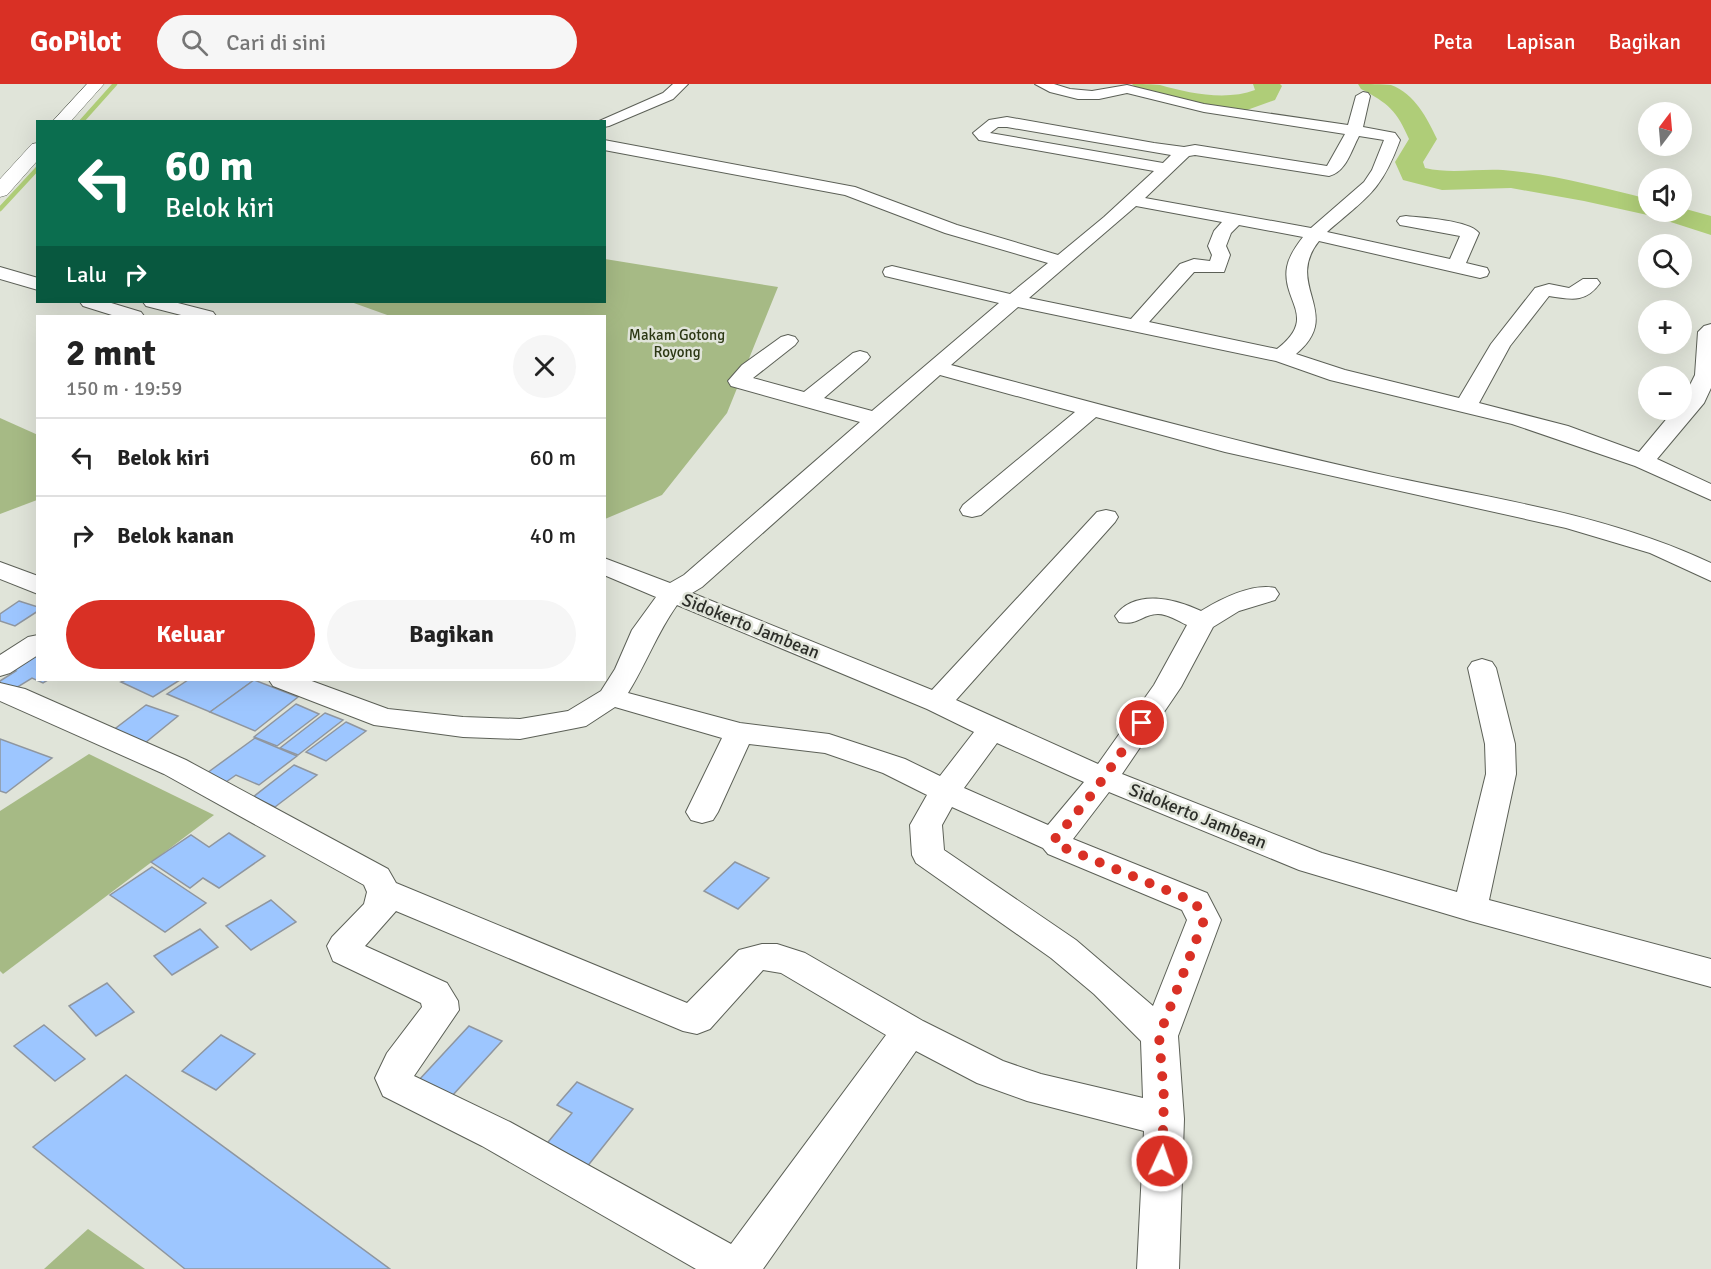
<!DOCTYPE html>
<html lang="id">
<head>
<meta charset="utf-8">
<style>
  :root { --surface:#fff; --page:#f6f6f6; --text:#222; --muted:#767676; --line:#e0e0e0; --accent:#d93025 }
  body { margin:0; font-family:Signika,sans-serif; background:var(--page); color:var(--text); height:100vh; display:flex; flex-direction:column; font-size:22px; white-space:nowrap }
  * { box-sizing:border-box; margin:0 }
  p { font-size:20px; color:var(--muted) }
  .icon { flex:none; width:33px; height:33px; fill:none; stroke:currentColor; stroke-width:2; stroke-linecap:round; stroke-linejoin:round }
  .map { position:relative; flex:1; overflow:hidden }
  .details { position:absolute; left:36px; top:231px; width:570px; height:366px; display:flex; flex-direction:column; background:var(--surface); border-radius:0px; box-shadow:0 6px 24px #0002 }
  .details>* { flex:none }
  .top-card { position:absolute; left:36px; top:36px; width:570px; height:183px; border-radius:0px; box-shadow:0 6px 24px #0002; background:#0b6e4f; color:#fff; overflow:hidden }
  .needle { width:39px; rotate:16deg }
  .tools { position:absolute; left:1638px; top:18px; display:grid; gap:12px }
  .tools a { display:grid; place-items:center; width:54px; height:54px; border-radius:50%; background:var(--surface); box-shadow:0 6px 24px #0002; font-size:30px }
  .pin { position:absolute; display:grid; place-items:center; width:51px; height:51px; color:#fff; margin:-26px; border:3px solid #fff; border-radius:50%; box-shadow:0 2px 6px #0007 }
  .me { position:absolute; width:66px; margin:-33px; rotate:3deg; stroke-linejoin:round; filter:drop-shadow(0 0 4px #0008) }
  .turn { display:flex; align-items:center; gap:21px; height:126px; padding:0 30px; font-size:27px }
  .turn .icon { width:78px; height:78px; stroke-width:2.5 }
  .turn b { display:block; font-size:42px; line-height:51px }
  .then { display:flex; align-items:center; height:57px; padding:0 30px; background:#0003; gap:12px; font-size:22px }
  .round { display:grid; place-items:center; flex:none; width:63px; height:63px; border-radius:32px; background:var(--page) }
  .summary { display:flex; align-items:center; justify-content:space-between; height:102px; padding:0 30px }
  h1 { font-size:36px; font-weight:800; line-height:45px }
  .primary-button { display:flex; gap:12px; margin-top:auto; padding:12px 30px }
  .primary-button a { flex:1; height:69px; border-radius:36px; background:var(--accent); color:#fff; font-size:24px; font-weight:800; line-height:69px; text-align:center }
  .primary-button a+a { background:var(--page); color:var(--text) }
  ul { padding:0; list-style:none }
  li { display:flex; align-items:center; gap:18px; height:78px; padding:0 30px; border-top:2px solid var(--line) }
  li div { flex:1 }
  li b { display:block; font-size:22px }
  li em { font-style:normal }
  header { display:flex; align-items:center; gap:36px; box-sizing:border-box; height:84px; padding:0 30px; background:var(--accent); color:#fff }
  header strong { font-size:28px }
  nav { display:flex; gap:33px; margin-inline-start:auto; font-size:21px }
  .search { width:420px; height:54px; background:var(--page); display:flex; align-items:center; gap:15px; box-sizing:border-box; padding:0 21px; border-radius:33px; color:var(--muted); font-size:22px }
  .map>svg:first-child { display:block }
  .green { fill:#a6ba85 }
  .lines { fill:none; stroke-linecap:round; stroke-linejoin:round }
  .stream { stroke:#afcd78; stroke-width:4.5 }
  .river { fill:#afcd78; fill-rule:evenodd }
  .building { fill:#9dc6ff; stroke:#8f969f; stroke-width:1.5 }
  .minor-casing { stroke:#5c6057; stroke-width:2 }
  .major-casing { stroke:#5c6057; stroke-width:1 }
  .minor { fill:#fff; fill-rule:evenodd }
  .major { fill:#fff; fill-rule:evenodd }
  .route { stroke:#d93025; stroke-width:10; stroke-dasharray:0 18 }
  .labels { text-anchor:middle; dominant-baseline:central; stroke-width:5; stroke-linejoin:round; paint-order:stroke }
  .far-park-label { font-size:15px; fill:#2c3814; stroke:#e0e4d9 }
  .street-label { font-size:18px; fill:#2c2e29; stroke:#e0e4d9 }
</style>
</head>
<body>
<header>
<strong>GoPilot</strong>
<div class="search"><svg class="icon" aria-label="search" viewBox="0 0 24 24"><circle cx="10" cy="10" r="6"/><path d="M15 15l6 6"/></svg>Cari di sini</div>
<nav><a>Peta</a><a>Lapisan</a><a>Bagikan</a></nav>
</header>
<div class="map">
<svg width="1711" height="1185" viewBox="0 0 1711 1185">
  <rect width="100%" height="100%" fill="#e0e4d9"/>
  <g class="green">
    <path d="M605,175L778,203L727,329L662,411L605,435L604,232H390L351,218H604Z"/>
    <path d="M0,334L38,351L37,416L0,430Z"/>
    <path d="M89,670L214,731L3,890L0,887V727Z"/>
    <path d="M88,1145L145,1185H44Z"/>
  </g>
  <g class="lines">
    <g class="stream">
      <path d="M81,38L115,0"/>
      <path d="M0,125L38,84"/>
    </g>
    <g class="river">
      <path d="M1132,0C1140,0 1152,0 1160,1C1188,9 1226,17 1255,6L1253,0H1280L1282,2L1275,16L1247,26L1191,24L1145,13Z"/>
      <path d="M1358,0C1368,0 1382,0 1391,1C1415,10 1427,34 1437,55L1423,78L1425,84C1454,91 1483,83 1513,87C1559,92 1604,104 1648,115V128H1682V124L1711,132V151L1652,132L1584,117L1511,104L1442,106L1403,96L1395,78L1409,55C1397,27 1388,19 1361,5Z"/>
    </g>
  </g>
  <g class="building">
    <path d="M19,517L38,523V527L15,542L0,537V530Z"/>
    <path d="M38,560V596H48L43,599L32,594L8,609L0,605V597L16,587L2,582Z"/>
    <path d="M126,596H180L153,613L121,598Z"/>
    <path d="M188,596H254L210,628L167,610Z"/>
    <path d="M254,596L298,613L255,647L210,628Z"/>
    <path d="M296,620L319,630L277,662L254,653Z"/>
    <path d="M146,621L178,632L145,659L112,647Z"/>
    <path d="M325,629L343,636L298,671L280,664Z"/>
    <path d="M346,638L366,647L326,677L306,668Z"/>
    <path d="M255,654L297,672L259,701L236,691L226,698L207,689Z"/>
    <path d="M0,655L52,674L6,709L0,707Z"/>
    <path d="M294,681L317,691L275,723L253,713Z"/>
    <path d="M229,749L265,772L219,804L203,794L190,804L151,778L191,751L209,763Z"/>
    <path d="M735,778L769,794L738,825L704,807Z"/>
    <path d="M152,783L206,819L165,848L110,811Z"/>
    <path d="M271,816L296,838L251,866L226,842Z"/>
    <path d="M200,845L218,863L172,891L154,872Z"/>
    <path d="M107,899L134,928L96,952L69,922Z"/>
    <path d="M44,941L85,975L55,997L14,962Z"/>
    <path d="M469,942L502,957L451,1013L418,997Z"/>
    <path d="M221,951L255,970L216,1006L182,987Z"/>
    <path d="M126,991L390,1185H185L33,1063Z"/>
    <path d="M577,998L633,1025L586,1084L544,1063L572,1029L557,1021Z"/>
  </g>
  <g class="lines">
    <defs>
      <g id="minor">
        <path d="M673,0H688L673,15L609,42L604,43V38H597L663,9Z"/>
        <path d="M1035,0H1054L1070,5L1092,7L1127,1L1204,20L1348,41L1356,12L1363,8L1368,9L1370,12L1363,43L1395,49L1400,56C1381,108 1367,113 1327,148L1450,175L1460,152L1406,142L1400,141L1397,137L1400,133L1406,132C1423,134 1469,136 1479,149L1466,179L1487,184L1489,188L1487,192L1480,194L1319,157C1283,202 1345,229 1296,270L1345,286L1459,314L1491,260L1535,204L1549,200L1569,204L1583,195H1597L1600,199C1585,220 1570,215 1549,212L1510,262L1479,319L1568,342L1639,368L1674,326H1682V317L1695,291L1698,248L1704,242L1711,240V304L1704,319L1657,375L1711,400V416L1635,382L1512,340L1330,296L1276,277L1018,223L951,281C1091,318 1232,357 1374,389C1487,414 1605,429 1711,479V497L1650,469L1566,444L1225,368L1096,333L981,431L972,433L963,431L960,426L963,421L1075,328L940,291L702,503L692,509L932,606L1097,428L1106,426L1115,428L1118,433L1115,438L956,616L1098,680L1154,601L1187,541C1178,537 1168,530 1158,530C1142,530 1138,542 1119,538L1115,532C1135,504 1176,515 1201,527C1221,515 1252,499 1275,504L1279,510L1275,516L1239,527L1213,543L1181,603L1122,690L1322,769L1457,808L1486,690L1485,660L1468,584L1472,578L1482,575L1492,578L1496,584L1515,660L1516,690L1489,816L1711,875V903L1470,837L1299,786L1109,708L1073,755L1207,809L1221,836L1178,952L1184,1035L1179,1185H1137L1144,1047L1027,1017L977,999L916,967L763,1185H696L482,1062L383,1012L375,994L387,969L422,923L421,919L333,877L327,862L332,853L364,820L367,808L364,801L164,690L0,617V599L25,605L186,676L388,785L396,799L687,919L739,866L762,860H777L805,869L923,937L1003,977L1041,990L1143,1014L1141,957L1094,910L1051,874L916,779L912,771L910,741L927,711L883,689L825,669L749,660L718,728L713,736L702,739L691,736L686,728L722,654L615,623L586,642L576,644L520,655L463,653L374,641L273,602L269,596H309L388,625L463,633L520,635L568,627L601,607L615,585L632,546L656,513L604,491V474L670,499L684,491L860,338L731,302L728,297L742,281L781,253L788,251L795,253L798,257L795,261L753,294L804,308L853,269L860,267L867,269L870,273L867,277L824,314L872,327L999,219L885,192L883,188L885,184L892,182L1010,210L1048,179L945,149L845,111L604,66V56L855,103L957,141L1058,171L1104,133L1154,87L979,56L973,49L989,36L1007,33L1154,59L1184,63L1195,61L1327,82L1345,50L1204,28L1127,9L1099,15H1078L1050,8ZM998,43H1007L1171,71L1163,79L990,49ZM1359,52L1384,56L1372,86L1364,98L1311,144L1145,114L1189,72L1195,71L1329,92C1346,88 1351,67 1359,52ZM1136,122L1222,138L1214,147L1208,162L1212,171L1210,177L1194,175L1180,180L1131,235L1029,214ZM1239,141L1303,153C1296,162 1289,172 1287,183C1281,217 1319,233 1277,265L1149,238L1194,188H1224L1230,171L1226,162L1231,149ZM677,521L927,625L974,648L940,692L905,675L829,650L740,639L628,609C646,580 657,549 677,521ZM997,659L1084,698L1048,741L964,704ZM952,723L1043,764L1048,770L1182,826L1187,836L1153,922L1076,856L944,766L942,741ZM396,827L683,947L697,950L710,945L763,886L781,889L886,951L731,1160L510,1038L414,992L459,926L458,917L447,899L365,862Z"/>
        <path d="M0,183L38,194V206L0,195Z"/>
        <path d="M80,218H108L141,228L144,232H115L83,222Z"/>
        <path d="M143,218H174L213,228L216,232H185L146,222Z"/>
        <path d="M0,478L38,492V510L0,495Z"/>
        <path d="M38,551V571L10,589L0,592V571L28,553Z"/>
      </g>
      <g id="major">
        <path d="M87,0H104L70,38H52Z"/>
        <path d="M38,59V76L7,111L0,113V95L32,60Z"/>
      </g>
    </defs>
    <use href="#minor" class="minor-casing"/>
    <use href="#major" class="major-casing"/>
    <use href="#minor" class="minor"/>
    <use href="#major" class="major"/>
  </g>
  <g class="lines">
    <path class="route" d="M1142,639L1093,709L1054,756L1060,762L1195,818L1204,836L1159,952L1164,1014L1162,1077"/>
  </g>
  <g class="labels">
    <g class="far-park-label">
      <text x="677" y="251">Makam Gotong<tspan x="677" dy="17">Royong</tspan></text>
    </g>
    <g class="street-label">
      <text transform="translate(751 542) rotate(22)">Sidokerto Jambean</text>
      <text transform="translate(1198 732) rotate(22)">Sidokerto Jambean</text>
    </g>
  </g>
</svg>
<div class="tools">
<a><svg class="needle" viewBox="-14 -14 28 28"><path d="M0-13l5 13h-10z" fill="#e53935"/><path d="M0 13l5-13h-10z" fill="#767676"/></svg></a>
<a><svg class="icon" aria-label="sound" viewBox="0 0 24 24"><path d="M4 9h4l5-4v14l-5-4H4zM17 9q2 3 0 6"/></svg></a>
<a><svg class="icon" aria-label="search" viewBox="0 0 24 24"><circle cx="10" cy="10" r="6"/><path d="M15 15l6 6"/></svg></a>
<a>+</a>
<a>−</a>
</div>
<div class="pin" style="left:1142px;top:639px;background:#d93025"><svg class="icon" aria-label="arrive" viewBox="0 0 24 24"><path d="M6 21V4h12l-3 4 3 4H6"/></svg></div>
<svg class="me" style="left:1162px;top:1077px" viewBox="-20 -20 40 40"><circle r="17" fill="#d93025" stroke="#fff" stroke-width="3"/><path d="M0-11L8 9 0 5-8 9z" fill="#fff"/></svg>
<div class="top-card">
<div class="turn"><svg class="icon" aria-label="left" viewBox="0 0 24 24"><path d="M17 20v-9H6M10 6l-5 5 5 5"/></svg><div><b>60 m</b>Belok kiri</div></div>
<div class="then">Lalu<svg class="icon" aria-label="right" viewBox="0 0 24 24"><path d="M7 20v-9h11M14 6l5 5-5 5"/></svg></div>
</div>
<section class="details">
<div class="summary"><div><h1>2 mnt</h1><p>150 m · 19:59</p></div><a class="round"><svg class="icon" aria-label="close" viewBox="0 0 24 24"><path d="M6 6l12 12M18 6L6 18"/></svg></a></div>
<ul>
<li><svg class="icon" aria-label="left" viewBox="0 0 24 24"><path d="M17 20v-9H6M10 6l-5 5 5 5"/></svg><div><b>Belok kiri</b></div><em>60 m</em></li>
<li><svg class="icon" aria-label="right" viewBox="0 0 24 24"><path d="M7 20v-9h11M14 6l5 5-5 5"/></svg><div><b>Belok kanan</b></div><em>40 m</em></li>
</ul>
<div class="primary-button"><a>Keluar</a><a>Bagikan</a></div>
</section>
</div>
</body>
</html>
